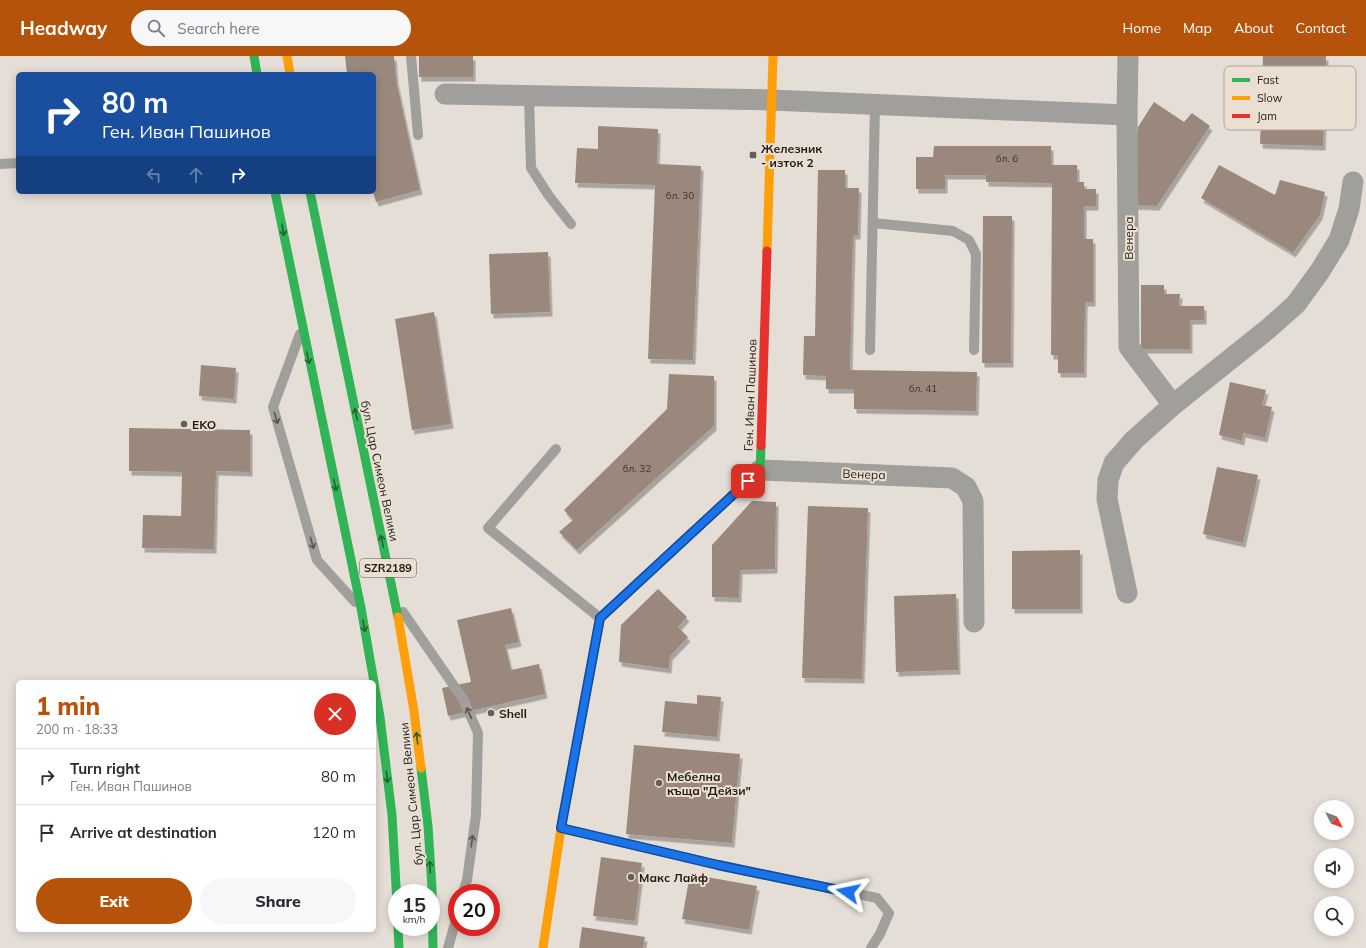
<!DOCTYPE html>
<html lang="en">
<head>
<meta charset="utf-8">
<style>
  :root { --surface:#fff; --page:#f7f7f7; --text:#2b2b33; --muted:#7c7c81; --line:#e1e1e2; --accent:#b45309 }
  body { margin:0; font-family:Mulish,sans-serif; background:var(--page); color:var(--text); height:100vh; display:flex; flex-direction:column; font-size:15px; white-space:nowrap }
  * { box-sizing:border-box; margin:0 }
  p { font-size:13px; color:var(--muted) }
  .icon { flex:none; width:22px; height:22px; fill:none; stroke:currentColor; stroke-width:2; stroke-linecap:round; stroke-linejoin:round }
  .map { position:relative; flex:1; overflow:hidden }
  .drawer { position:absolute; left:16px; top:624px; width:360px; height:252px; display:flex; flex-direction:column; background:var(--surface); border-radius:6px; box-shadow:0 2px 10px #0003 }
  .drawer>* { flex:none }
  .hud { position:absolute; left:16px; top:16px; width:360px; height:122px; border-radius:6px; box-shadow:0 2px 10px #0003; background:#1a4fa0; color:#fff; overflow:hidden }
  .needle { width:26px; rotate:132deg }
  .buttons { position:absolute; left:1314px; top:744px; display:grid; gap:8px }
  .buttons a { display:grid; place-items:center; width:40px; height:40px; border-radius:50%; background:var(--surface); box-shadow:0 2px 10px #0003; font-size:20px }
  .speed { position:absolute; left:388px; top:828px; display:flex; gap:8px; font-size:20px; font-weight:700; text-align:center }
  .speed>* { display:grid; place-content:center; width:52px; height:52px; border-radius:50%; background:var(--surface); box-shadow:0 2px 10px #0003; line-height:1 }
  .speed small { font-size:10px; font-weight:400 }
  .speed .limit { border:6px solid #d22; background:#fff; color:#111 }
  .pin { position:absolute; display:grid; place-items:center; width:34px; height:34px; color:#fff; margin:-17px; border-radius:8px; box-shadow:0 2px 6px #0006 }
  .me { position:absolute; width:44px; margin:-22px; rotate:282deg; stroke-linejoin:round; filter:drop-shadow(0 0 3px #0008) }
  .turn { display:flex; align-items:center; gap:14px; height:84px; padding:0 20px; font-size:18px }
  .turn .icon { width:52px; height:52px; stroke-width:2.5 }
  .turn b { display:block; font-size:28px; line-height:34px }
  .lanes { display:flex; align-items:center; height:38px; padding:0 20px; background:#0003; justify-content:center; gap:20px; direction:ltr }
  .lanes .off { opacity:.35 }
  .round { display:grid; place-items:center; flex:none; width:42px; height:42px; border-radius:21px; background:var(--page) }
  .head { display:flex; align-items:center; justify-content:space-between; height:68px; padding:0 20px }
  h1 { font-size:24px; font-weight:800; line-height:30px; color:var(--accent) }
  .button { display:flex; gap:8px; margin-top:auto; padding:8px 20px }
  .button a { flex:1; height:46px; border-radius:24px; background:var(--accent); color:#fff; font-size:16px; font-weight:800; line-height:46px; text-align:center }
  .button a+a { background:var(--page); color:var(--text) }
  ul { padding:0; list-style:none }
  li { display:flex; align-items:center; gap:12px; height:56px; padding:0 20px; border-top:1px solid var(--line) }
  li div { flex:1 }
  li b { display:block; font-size:15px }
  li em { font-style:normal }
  header { display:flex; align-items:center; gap:24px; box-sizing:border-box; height:56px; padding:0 20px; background:var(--accent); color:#fff }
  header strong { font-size:19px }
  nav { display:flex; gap:22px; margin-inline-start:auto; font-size:14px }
  .search { width:280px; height:36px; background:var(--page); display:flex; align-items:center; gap:10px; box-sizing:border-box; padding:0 14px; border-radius:22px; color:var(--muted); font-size:15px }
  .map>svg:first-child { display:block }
  .building { fill:#9a887d; filter:url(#shadow) }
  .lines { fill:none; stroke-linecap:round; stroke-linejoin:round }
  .lane { stroke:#a09f9c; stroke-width:10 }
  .street { stroke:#a09f9c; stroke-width:21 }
  .fast { stroke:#30b455; stroke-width:9 }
  .slow { stroke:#ff9f0a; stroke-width:9 }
  .jam { stroke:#e5322d; stroke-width:9 }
  .oneway { stroke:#276032 }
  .oneway2 { stroke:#595652 }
  .route-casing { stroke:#114b97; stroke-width:10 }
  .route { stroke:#1a73e8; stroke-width:7 }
  .poi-dot { fill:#645f5a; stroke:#eadfd1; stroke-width:1.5 }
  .labels { text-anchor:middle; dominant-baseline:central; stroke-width:4; stroke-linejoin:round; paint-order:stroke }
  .number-label { font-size:10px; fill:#3e3630 }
  .shield { fill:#eadfd1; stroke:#5c564e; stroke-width:1 }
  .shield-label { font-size:11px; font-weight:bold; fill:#1f1b16 }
  .poi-label { font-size:12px; font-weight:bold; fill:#1f1b16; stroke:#eadfd1; text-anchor:start }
  .street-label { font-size:12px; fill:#1f1b16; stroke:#eadfd1 }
  .key { fill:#eadfd1; stroke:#ada499; stroke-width:1 }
  .key-label { font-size:11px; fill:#1f1b16 }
</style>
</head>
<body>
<header>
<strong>Headway</strong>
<div class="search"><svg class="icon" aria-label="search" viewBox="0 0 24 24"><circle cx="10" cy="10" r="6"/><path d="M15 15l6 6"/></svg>Search here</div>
<nav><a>Home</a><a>Map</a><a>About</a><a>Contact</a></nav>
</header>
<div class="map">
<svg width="1366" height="892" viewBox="0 0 1366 892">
  <defs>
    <filter id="shadow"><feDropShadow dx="2.5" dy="4.5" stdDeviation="0" flood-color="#0004"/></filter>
  </defs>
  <rect width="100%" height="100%" fill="#e4ded7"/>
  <g class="building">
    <path d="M345,0H394L396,24L420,134L376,146L373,136L374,18H347Z"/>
    <rect x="419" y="0" width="54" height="21"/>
    <path d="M1263,0H1326L1323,90L1260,88Z"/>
    <path d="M1154,46L1184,66L1192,57L1210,70L1157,150L1129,149L1138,71Z"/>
    <path d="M598,70L658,73L657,108L701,110L693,304L648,303L655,129L575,127L577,92L598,93Z"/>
    <path d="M934,90H1051V109H1077V126H1084V133H1096V150H1084V183H1093V246H1085L1084,317H1058V299H1051L1052,127L986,126V119H945V133H916V101H933Z"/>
    <path d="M1219,109L1275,139L1280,124L1325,136L1320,159L1293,197L1201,142Z"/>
    <path d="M818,114H845V132H859L858,179H853L850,314L977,316L976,355L854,353V333H826V320L803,319L804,280H815Z"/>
    <path d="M983,160H1012L1011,307H982Z"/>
    <path d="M548,196L550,256L491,258L489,198Z"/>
    <path d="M1141,229H1164V238H1180L1179,250H1204V264H1190V293H1141Z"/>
    <path d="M434,256L451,368L412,374L395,263Z"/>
    <path d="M201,309L236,312L234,343L199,340Z"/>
    <path d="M669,318L714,320V370L577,494L559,476L573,464L564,454L667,353Z"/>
    <path d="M1230,326L1266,334L1262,349L1272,351L1265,382L1243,377L1242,385L1219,379Z"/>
    <path d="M129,372L250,374V416L216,415L214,493L142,492L143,459L181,460L182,416L129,415Z"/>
    <path d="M1217,411L1258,419L1243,487L1203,478Z"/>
    <path d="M752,445L776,446L775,513L740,514L739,542L712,541V489Z"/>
    <path d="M808,450L868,452L862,623L802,622Z"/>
    <path d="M1080,494V553H1012V495Z"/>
    <path d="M658,533L687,561L678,571L688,581L670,600L669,613L619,606L621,569Z"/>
    <path d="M956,538L958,614L896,616L894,540Z"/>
    <path d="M511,552L519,586L505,589L511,614L539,608L545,638L448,660L442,632L471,626L457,564Z"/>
    <path d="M697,639L721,641L717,681L662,676L665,645L697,648Z"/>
    <path d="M634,689L740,698L732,787L626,778Z"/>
    <path d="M601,801L642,807L635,865L593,860Z"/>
    <path d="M690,818L757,830L749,874L682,863Z"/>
    <path d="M582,871L645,881L643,892H579Z"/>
  </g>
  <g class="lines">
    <g class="lane">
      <path d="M411,0L418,79"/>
      <path d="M529,40L531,112L549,140L571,168"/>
      <path d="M0,108L18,107"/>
      <path d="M873,167L953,175L969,184L976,198L974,294"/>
      <path d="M300,278L273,351L317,504L355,546"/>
      <path d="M870,294L875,48"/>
      <path d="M556,393L488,472L600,562"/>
      <path d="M403,556L463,643L478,677L476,759L467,824L463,837"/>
      <path d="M561,772L718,809L877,842L889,857L880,878L871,892"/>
      <path d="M448,892L457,860"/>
    </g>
    <g class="street">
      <path d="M1128,0L1127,59L1129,291L1173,349"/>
      <path d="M445,38L771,44L1127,59"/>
      <path d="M760,414L952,422L966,431L973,445L974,566"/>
      <path d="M1127,537L1107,443L1108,424L1114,407L1134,384L1173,349L1268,273L1296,248L1320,215L1339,184L1349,153L1353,126"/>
    </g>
    <g class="fast">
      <path d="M254,0L257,18"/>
      <path d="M275,136L361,552L374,626"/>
      <path d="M310,136L398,561"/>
      <path d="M374,627L380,661L392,759L397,848"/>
      <path d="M578,681L600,562L760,414L761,390"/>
      <path d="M421,712L428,770L432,832L433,892"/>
      <path d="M398,871L399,892"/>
    </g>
    <g class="slow">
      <path d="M287,0L290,18"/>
      <path d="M767,195L773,0"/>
      <path d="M398,561L414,655L421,712"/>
      <path d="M543,892L561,772L578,681"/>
    </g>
    <path class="jam" d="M761,390L767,195"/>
  </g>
  <defs><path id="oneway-shaft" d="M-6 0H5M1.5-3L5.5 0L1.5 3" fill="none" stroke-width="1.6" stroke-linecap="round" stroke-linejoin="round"/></defs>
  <g class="oneway">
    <use href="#oneway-shaft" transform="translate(283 174) rotate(79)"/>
    <use href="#oneway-shaft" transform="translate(308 302) rotate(78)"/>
    <use href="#oneway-shaft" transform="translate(356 358) rotate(-102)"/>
    <use href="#oneway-shaft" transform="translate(335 429) rotate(78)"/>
    <use href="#oneway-shaft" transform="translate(382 485) rotate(-102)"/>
    <use href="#oneway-shaft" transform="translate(364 570) rotate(80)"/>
    <use href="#oneway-shaft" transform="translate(417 682) rotate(-97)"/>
    <use href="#oneway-shaft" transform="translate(387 721) rotate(83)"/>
    <use href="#oneway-shaft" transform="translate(430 811) rotate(-93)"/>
  </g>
  <g class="oneway2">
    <use href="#oneway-shaft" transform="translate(276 362) rotate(74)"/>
    <use href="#oneway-shaft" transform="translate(312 487) rotate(74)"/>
    <use href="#oneway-shaft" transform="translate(469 657) rotate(-115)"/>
    <use href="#oneway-shaft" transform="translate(472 785) rotate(-82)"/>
  </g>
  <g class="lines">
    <defs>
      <path id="route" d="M748,425L600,562L561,772L718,809L848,836"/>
    </defs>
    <use href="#route" class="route-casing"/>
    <use href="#route" class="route"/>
  </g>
  <g class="poi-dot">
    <rect x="749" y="95" width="8" height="8" rx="2"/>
    <circle cx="184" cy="368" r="4"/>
    <circle cx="491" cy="657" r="4"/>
    <circle cx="659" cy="727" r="4"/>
    <circle cx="631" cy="821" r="4"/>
  </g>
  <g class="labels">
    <g class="number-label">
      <text x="1007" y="102">бл. 6</text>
      <text x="680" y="139">бл. 30</text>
      <text x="923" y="332">бл. 41</text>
      <text x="637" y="412">бл. 32</text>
    </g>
    <rect class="shield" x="360" y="503" width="56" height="18" rx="3"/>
    <g class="shield-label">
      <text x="388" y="512">SZR2189</text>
    </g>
    <g class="poi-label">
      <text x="761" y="92">Железник<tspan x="761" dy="14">- изток 2</tspan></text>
      <text x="192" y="368">EKO</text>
      <text x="499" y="657">Shell</text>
      <text x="667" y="720">Мебелна<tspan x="667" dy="14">къща "Дейзи"</tspan></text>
      <text x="639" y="821">Макс Лайф</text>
    </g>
    <g class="street-label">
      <text transform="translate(1128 182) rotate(-90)">Венера</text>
      <text transform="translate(750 339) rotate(-88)">Ген. Иван Пашинов</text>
      <text transform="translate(380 415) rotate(78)">бул. Цар Симеон Велики</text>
      <text transform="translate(864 418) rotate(2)">Венера</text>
      <text transform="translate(411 738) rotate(-96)">бул. Цар Симеон Велики</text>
    </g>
  </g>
  <rect x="1224" y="10" width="132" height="64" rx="6" class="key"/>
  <rect x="1232" y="22" width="18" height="4" fill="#30b455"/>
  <rect x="1232" y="40" width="18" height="4" fill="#ff9f0a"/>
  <rect x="1232" y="58" width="18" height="4" fill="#e5322d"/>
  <g class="key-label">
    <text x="1257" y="28">Fast</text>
    <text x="1257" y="46">Slow</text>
    <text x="1257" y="64">Jam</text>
  </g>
</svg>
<div class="buttons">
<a><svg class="needle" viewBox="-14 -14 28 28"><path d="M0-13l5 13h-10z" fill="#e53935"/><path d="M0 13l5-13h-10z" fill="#7c7c81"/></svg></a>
<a><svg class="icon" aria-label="sound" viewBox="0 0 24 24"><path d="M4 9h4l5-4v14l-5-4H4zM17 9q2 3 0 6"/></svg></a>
<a><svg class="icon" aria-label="search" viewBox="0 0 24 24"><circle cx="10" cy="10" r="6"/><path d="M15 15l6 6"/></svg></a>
</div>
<div class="speed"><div>15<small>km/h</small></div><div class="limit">20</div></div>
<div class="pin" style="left:748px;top:425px;background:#d93025"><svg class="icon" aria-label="arrive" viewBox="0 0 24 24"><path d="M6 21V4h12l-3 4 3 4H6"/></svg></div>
<svg class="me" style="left:848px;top:836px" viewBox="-20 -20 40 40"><path d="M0-17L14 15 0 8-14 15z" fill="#1a73e8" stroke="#fff" stroke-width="4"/></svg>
<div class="hud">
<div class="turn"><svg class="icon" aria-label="right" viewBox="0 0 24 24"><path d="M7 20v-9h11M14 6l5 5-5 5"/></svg><div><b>80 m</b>Ген. Иван Пашинов</div></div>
<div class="lanes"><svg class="icon off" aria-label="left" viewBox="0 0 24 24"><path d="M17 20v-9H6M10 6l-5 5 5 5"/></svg><svg class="icon off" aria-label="ahead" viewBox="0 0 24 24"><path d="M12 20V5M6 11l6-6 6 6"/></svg><svg class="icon" aria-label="right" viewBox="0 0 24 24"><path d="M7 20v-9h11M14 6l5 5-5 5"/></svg></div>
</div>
<section class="drawer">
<div class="head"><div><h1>1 min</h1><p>200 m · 18:33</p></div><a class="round" style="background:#d93025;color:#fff"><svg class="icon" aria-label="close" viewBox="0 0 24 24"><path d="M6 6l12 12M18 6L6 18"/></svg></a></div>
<ul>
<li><svg class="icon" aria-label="right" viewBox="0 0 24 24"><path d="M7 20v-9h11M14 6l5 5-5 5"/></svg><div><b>Turn right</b><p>Ген. Иван Пашинов</p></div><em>80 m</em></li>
<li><svg class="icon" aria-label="arrive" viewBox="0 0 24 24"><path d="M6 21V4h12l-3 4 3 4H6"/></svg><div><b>Arrive at destination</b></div><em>120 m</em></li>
</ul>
<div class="button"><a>Exit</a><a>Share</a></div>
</section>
</div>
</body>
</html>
